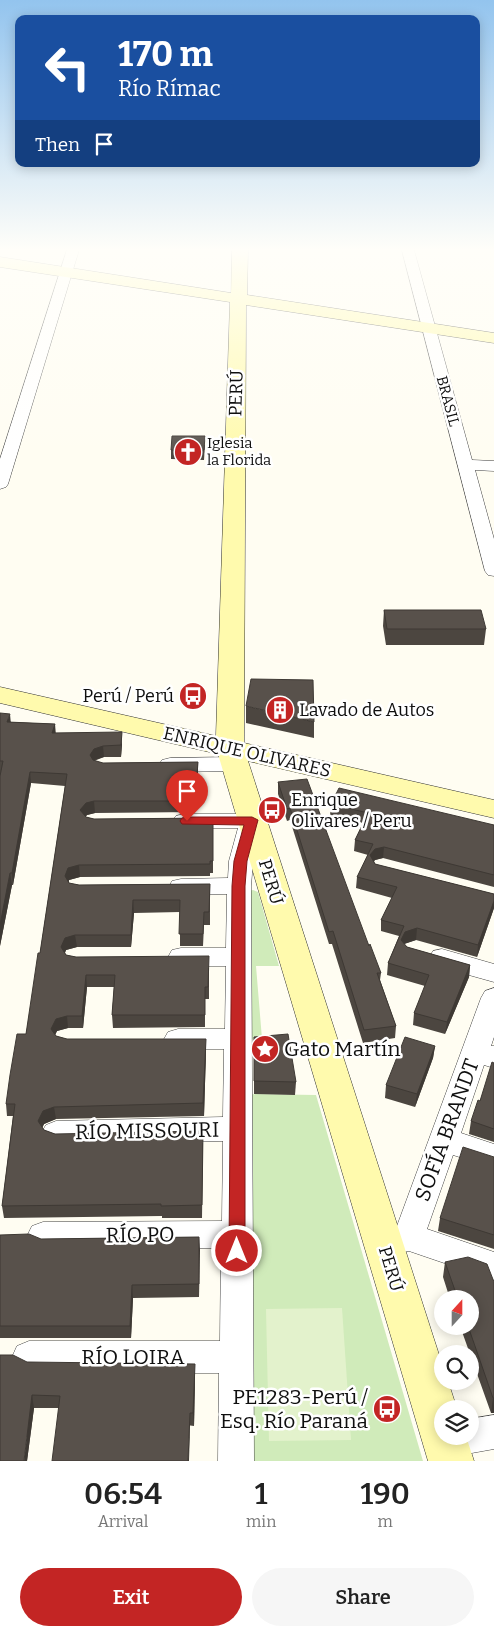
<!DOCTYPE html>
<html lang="en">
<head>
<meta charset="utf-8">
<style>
  :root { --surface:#fff; --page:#f6f6f6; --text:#222; --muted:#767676; --accent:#c32524 }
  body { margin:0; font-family:Bitter,serif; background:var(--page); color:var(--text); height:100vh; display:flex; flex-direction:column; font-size:19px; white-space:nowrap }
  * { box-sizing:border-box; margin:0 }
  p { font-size:16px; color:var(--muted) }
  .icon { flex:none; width:28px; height:28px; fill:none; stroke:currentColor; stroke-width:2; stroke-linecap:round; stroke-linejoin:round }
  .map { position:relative; height:1461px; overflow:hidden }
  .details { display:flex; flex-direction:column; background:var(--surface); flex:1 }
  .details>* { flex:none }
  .banner { position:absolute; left:15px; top:15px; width:465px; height:152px; border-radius:10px; box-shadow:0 2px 12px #0003; background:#1a4fa0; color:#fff; overflow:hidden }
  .needle { width:32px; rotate:21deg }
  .fabs { position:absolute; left:434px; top:1290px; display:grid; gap:10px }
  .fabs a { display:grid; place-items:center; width:45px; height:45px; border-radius:50%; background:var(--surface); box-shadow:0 2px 12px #0003; font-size:25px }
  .pin { position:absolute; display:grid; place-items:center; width:42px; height:42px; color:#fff; margin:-51px -21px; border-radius:50% 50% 50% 0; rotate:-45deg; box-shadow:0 0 5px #0007 }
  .pin .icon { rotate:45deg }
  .me { position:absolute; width:55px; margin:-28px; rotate:0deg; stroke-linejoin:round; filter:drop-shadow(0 0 4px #0008) }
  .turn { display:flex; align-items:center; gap:18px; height:105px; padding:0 20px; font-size:22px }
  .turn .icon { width:65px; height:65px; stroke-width:2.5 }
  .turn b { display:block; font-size:35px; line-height:42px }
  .then { display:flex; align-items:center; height:48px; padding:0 20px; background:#0003; gap:10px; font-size:19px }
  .eta { display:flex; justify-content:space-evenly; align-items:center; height:85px; text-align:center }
  .eta b { font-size:30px; font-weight:600; line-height:35px }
  .action { display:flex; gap:10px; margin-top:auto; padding:10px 20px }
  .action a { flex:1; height:58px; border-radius:30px; background:var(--accent); color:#fff; font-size:20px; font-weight:600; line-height:58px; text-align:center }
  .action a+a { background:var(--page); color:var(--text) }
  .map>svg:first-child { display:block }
  .green { fill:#d0ebba }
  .pitch { fill:#e3f2cc }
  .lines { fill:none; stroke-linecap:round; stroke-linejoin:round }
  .street-casing { stroke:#424242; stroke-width:1 }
  .secondary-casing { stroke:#313131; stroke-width:1 }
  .street { fill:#fff; fill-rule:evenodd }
  .secondary { fill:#fffaad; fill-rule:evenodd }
  .wall { fill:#4c4640 }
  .shaded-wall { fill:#3e3934 }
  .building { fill:#58514b; stroke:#3e3934 }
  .route { fill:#c32524; stroke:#7f1817 }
  .labels { text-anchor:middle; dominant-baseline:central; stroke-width:5; stroke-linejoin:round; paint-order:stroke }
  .far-street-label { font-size:15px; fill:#0f0f0f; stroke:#fff }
  .far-poi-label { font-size:15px; fill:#0f0f0f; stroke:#fff; text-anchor:start }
  .street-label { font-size:18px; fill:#0f0f0f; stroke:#fff }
  .poi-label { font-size:18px; fill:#0f0f0f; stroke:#fff; text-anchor:start }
  .near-poi-label { font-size:21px; fill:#0f0f0f; stroke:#fff; text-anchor:start }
  .near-street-label { font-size:21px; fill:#0f0f0f; stroke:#fff }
</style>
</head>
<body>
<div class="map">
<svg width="494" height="1461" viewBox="0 0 494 1461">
  <rect width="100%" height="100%" fill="#fffdf2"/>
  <g class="green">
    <path d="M253,890L258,892L279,966H256L262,1039L245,1040L249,891Z"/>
    <path d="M246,1094L316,1095L423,1461H251Z"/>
  </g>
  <path class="pitch" d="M342,1308L351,1440L269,1441L266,1309Z"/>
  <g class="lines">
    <defs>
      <g id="street">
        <path d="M67,250H79L8,484L6,487L0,489V459Z"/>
        <path d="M402,250H414L472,460L494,461V471L475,470L494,539V576L488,575L485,571Z"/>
        <path d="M235,757L243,759L246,764L243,769L235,771L170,772L162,770L159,765L162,760L170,758Z"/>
        <path d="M184,814H252L260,816L264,821L253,861L251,886L254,1461H218L219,1373H29L17,1368L12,1357L17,1346L29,1341H220L221,1248L43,1250L32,1246L27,1236L32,1226L43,1222L222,1221L223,1141L56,1145L46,1141L41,1133L46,1125L56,1121L223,1117L224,1049H178L168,1046L164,1039L168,1032L178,1029H225L226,966H181L172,964L168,957L172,950L181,948H226L227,894L181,895L172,893L169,887L172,881L181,879L228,878L229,861L238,828H184L176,826L172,821L176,816Z"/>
        <path d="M442,949L494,964V982L433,965L429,958L433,951Z"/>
        <path d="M494,988V1037L491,1046H494V1068L484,1065L461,1133L494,1144V1168L453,1155L427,1229L494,1252V1280L409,1251L383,1256L372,1252L367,1242L372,1232L397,1226L481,998L485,991Z"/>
        <path d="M494,1415V1449L444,1458L431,1453L426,1441L431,1429L442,1424V1436H470V1419Z"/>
      </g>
      <path id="secondary" d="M232,250H248L247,295L494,333V343L246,305L244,743L494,800V818L248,761L442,1364V1381H448L457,1409H442V1436H466L474,1461H428L218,754L0,703V687L216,736L230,302L0,267V257L231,293Z"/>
    </defs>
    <use href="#street" class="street-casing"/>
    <use href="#secondary" class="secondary-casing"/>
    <use href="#street" class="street"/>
    <use href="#secondary" class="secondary"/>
  </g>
  <g class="wall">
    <path d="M205,445L204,460L171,459V450Z"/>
    <path d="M384,610L486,629L484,645H386L383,626Z"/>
    <path d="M246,706L314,722V738L246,723Z"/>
    <path d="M0,713L11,722L55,724V733L122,744L121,757H104L94,761L103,763L198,762V773L195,812L95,813L87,815L85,817L94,819L213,818V873H210V876L80,877L69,880V883L79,885L210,884V925H204L203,946H180V912L134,913L131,947H77L66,950L65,953L66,955L76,957L209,968V999H205V1027L113,1028L112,1015L114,987H87L83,1028H68L57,1031L55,1035L56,1036L67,1039L206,1051L204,1116L56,1119L44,1124L42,1128L44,1130L55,1134L203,1143L202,1218H162V1216L4,1218L2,1206L13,1116H7L6,1104L26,1034L40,953L65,786L31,783L13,885H12L0,946Z"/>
    <path d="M278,782L369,946L381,973L380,980L396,1026L395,1038L363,1043L332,944H329L290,820L287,821L278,794Z"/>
    <path d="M331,804L494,825V887L383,858L375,860L374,861L375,864L494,894V908L477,957L416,940L404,944L407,947L470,965L469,977L445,1034L413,1025L414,1013L425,986L387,975L388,963L399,936L381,931V920L392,898L356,888L357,877L368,855L354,851L355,840L363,823L330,816Z"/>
    <path d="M254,1037L296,1082L295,1095L254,1094Z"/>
    <path d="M435,1046L433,1058L415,1107L385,1098L386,1085Z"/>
    <path d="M494,1063V1142L469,1134L471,1121L480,1101Z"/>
    <path d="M494,1157V1249L438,1231L440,1218Z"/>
    <path d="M0,1235L41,1239L199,1237V1297L133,1298L131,1338H0Z"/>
    <path d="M445,1262L494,1282V1413H491L460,1326H470V1299H450L443,1277Z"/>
    <path d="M27,1362L195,1377L194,1426L58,1408H34L27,1461Z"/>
  </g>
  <g class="shaded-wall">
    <path d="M10,714L11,725L7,722Z"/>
    <path d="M55,724L56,736L52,733Z"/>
    <path d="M122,732V744L121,757V745Z"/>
    <path d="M103,746L104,757L94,760L91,767L90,755L94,749Z"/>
    <path d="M198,762V773L195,812V801Z"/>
    <path d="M30,772L31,783L13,885L12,873Z"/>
    <path d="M94,801L95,813L87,815L81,822L80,810L86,803Z"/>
    <path d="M384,847L383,858L375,860L369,867L370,855L375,849Z"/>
    <path d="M79,865L80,877L69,880L66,888L65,876L68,868Z"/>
    <path d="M10,873L12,885L0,946V925Z"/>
    <path d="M133,900L134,913L131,947V935Z"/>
    <path d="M494,901V908L477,957L478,945Z"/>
    <path d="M417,928L416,940L404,944L401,940L405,932Z"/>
    <path d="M75,935L77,947L66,950L62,959L61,947L65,938Z"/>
    <path d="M470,965L469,977L445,1034L447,1022Z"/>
    <path d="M86,975L87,987L83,1028L82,1016Z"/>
    <path d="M67,1016L68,1028L57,1031L52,1041L51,1029L56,1019Z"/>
    <path d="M206,1039V1051L204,1116L203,1103Z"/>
    <path d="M435,1046L433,1058L415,1107L417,1094Z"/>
    <path d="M54,1107L56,1119L44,1124L39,1134L38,1121L43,1111Z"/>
    <path d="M199,1237L200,1250L199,1297Z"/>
    <path d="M132,1285L133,1298L131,1338L130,1326Z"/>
    <path d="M195,1364V1377L194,1426L193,1413Z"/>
    <path d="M32,1395L34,1408L27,1461H24Z"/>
    <path d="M493,1398H494V1413H491Z"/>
    <path d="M190,1413V1426L189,1461H188Z"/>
  </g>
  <g class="building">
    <path d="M172,436H205L204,450H171Z"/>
    <path d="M384,610H481L486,629H387Z"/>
    <path d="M251,679L313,680L314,722L246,706Z"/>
    <path d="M0,713L10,714L7,722L55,724L52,733L122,732L121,745L103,746L94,749L90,755L93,760L103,763L198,762L195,801H94L86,803L80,810L86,817L94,819L213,818V861H210V864L79,865L68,868L65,876L69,883L79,885L210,884L209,912H204L203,934H179L180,900H133L131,935H75L65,938L61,947L66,955L76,957L209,956L208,987H205V1015H112L115,975H86L82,1016H67L56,1019L51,1029L56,1036L67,1039H206L203,1103L54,1107L43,1111L38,1121L44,1130L55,1134L203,1131L202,1205L161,1206V1204L2,1206L15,1104H6L10,1075L17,1034H26L38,953H40L67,774L30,772L12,873H10L0,925V776L3,761H0Z"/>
    <path d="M307,779L369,946L370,944L381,973H377L396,1026L364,1030L333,931L329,932L290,808L287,809L278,782Z"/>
    <path d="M339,788L494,825V875L384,847L375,849L370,855L375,864L494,894V901L478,945L417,928L405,932L401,940L407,947L470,965L447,1022L414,1013L429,975L388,963L404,926L381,920L397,887L357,877L373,844L355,840L368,813L331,804Z"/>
    <path d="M288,1034L296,1082L254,1081V1037Z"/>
    <path d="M405,1037L435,1046L417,1094L386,1085Z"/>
    <path d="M492,1062L494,1063V1129L471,1121L478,1100L480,1101Z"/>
    <path d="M463,1147L494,1157V1235L440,1218Z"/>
    <path d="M29,1234L41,1239L199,1237V1284L132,1285L130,1326H0V1235Z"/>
    <path d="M468,1257L487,1264L494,1282V1398H493L468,1326H470V1299H458L445,1262Z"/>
    <path d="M0,1355H13L27,1362L195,1364L193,1413H190L188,1461H52L60,1396L32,1395L24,1461H0Z"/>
  </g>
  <linearGradient id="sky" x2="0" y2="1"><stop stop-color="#93c4ee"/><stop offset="0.55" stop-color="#fffef9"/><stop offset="1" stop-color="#fffef9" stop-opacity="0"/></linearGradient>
  <rect width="494" height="454" fill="url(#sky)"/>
  <path class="route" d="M187,817H252L258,820L247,861L245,886V1251L243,1257L237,1259L231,1257L229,1251L232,886L234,861L244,825L182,824L180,821L182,818Z"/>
  <defs>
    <symbol id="church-disc" viewBox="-11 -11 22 22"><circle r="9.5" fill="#c32524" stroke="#fff"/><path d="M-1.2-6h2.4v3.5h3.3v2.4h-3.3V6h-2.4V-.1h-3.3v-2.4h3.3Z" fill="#fff"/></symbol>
    <symbol id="bus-disc" viewBox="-11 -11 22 22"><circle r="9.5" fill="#c32524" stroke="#fff"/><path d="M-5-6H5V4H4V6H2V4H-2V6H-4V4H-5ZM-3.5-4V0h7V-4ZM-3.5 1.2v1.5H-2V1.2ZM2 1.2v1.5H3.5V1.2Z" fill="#fff"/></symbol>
    <symbol id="building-disc" viewBox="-11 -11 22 22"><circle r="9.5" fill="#c32524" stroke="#fff"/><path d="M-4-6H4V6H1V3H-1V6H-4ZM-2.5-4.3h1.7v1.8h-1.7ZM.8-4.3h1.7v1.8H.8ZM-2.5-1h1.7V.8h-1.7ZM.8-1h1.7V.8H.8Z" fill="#fff"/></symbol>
    <symbol id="sight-disc" viewBox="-11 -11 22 22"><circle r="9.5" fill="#c32524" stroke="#fff"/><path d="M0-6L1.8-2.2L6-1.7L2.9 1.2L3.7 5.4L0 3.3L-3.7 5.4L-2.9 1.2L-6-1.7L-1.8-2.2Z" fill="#fff"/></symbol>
  </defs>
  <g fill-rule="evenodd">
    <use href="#church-disc" x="172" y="436" width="32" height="32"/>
    <use href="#bus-disc" x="177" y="680" width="32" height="32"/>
    <use href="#building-disc" x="264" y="694" width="32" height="32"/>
    <use href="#bus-disc" x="256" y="794" width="32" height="32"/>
    <use href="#sight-disc" x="249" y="1033" width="32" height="32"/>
    <use href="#bus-disc" x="371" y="1393" width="32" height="32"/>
  </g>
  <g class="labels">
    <g class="far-street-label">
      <text transform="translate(448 401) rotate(75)">BRASIL</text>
    </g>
    <g class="far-poi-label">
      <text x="207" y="443">Iglesia<tspan x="207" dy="17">la Florida</tspan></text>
    </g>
    <g class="street-label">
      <text transform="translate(236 393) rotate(-88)">PERÚ</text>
      <text transform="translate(247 752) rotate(13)">ENRIQUE OLIVARES</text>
      <text transform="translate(271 882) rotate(73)">PERÚ</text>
      <text transform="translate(391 1269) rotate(73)">PERÚ</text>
    </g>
    <g class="poi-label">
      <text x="174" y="696" text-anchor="end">Perú / Perú</text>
      <text x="299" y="710">Lavado de Autos</text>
      <text x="291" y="800">Enrique<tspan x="291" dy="21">Olivares / Peru</tspan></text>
    </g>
    <g class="near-poi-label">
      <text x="284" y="1049">Gato Martín</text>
      <text x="368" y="1397" text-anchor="end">PE1283-Perú /<tspan x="368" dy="24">Esq. Río Paraná</tspan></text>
    </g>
    <g class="near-street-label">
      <text transform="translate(447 1130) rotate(-70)">SOFÍA BRANDT</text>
      <text transform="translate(147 1131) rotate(-1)">RÍO MISSOURI</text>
      <text transform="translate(140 1235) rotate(-1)">RÍO PO</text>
      <text x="133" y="1357">RÍO LOIRA</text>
    </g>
  </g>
</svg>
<div class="fabs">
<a><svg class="needle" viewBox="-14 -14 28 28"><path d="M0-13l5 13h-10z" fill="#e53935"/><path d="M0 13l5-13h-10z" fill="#767676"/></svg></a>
<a><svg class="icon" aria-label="search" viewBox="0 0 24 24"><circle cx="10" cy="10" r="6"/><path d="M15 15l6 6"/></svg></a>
<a><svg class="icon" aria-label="layers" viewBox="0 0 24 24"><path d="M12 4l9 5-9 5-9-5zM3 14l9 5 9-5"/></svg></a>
</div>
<div class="pin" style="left:187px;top:821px;background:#d93025"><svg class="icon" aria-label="arrive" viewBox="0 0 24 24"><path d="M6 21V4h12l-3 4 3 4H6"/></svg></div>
<svg class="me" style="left:237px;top:1251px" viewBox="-20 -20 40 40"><circle r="17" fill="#c32524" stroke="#fff" stroke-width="3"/><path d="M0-11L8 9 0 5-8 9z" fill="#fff"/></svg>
<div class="banner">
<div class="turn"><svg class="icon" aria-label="left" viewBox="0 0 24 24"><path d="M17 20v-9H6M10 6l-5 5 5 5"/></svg><div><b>170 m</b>Río Rímac</div></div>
<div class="then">Then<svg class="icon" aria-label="arrive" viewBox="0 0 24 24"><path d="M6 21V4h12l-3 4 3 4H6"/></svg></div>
</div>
</div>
<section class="details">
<div class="eta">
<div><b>06:54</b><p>Arrival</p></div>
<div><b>1</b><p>min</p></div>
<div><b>190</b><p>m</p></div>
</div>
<div class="action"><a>Exit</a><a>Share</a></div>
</section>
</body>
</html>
